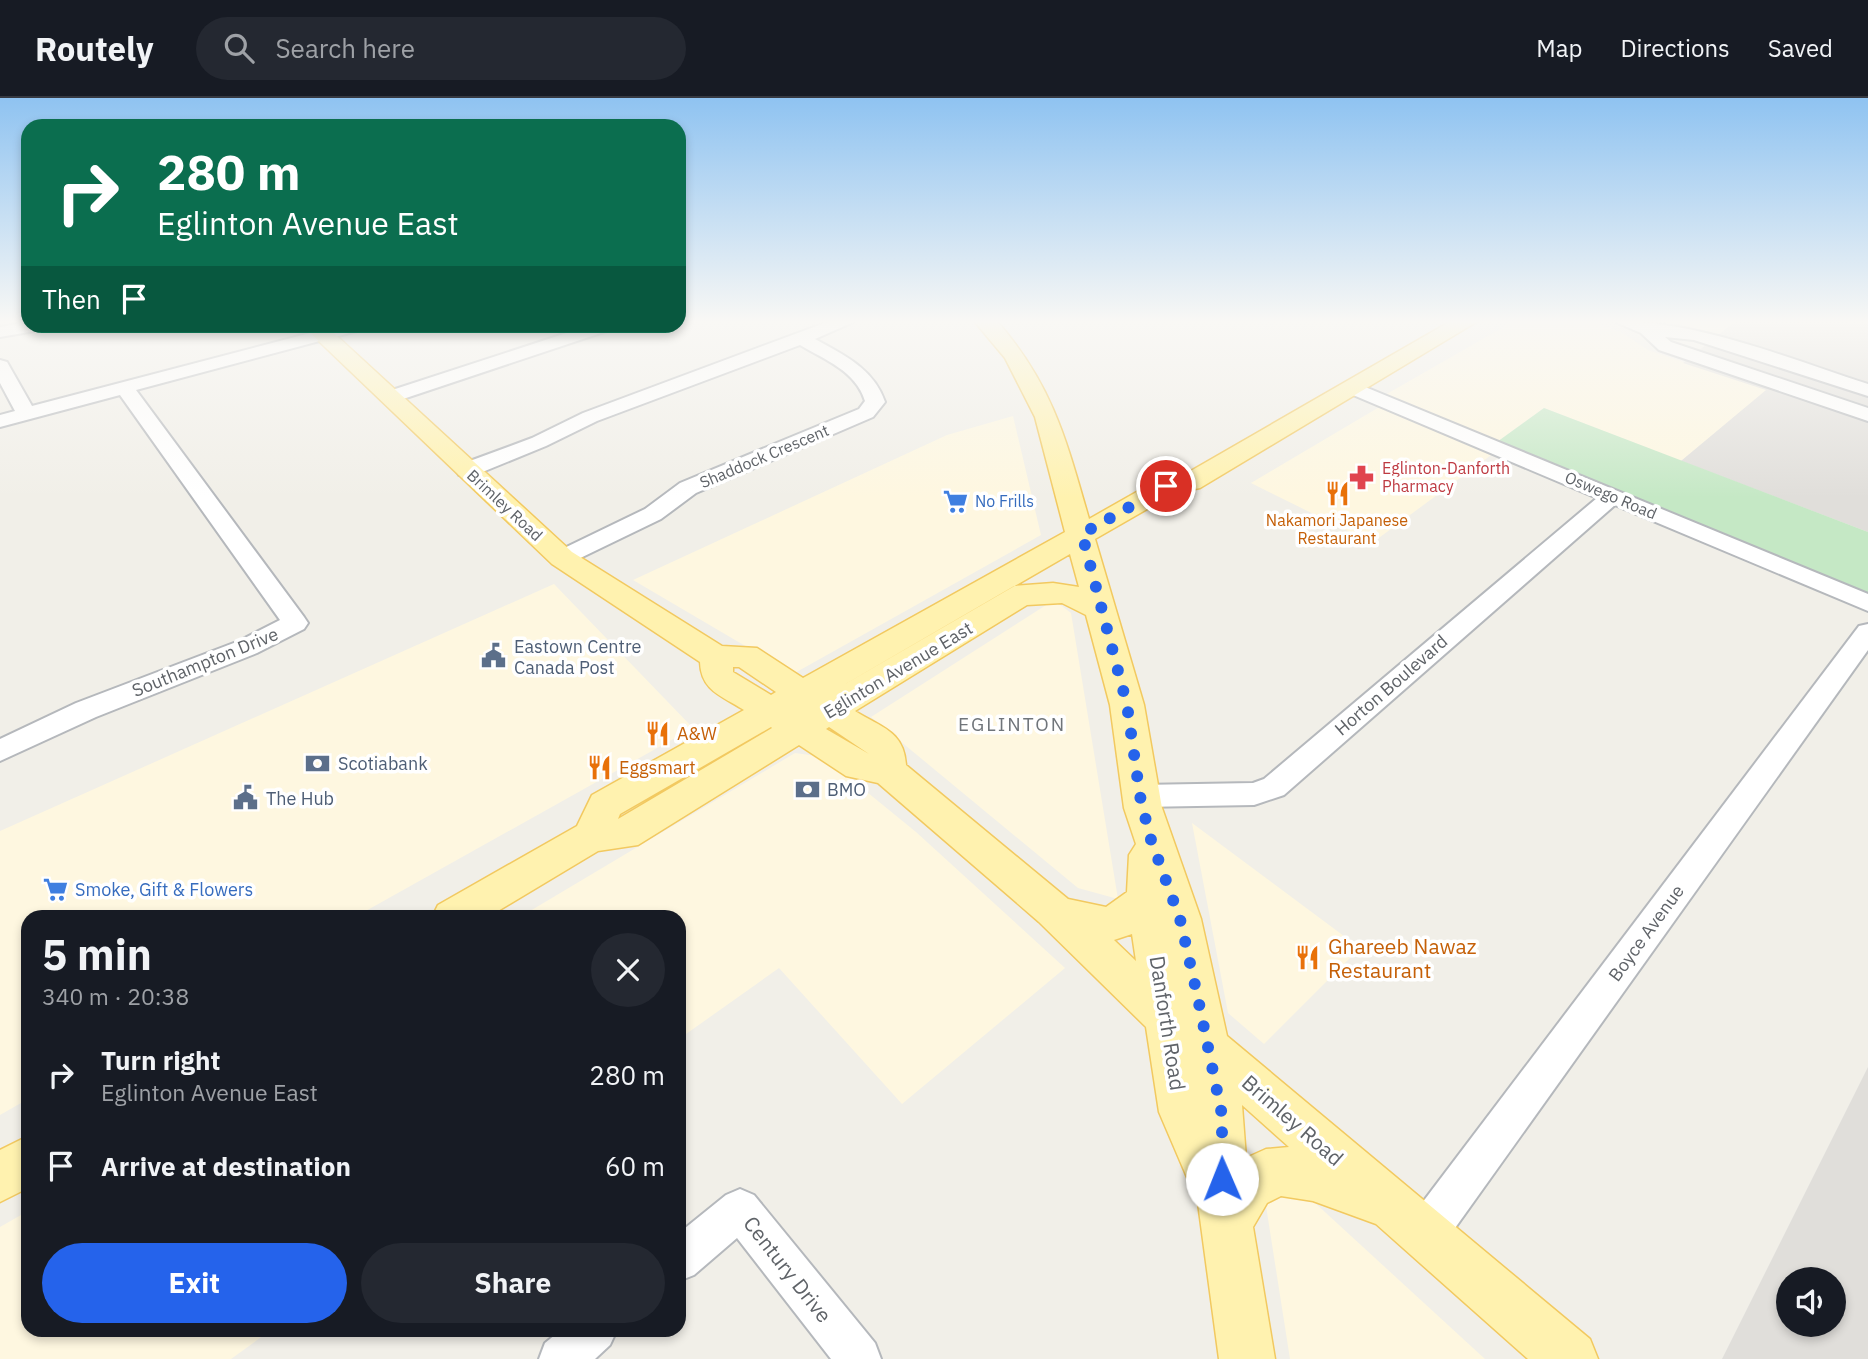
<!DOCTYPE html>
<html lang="en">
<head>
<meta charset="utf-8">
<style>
  :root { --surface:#171b24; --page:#242831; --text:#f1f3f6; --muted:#9ea1a6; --line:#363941; --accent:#2563eb }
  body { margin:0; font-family:"IBM Plex Sans",sans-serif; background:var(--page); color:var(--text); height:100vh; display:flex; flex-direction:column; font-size:26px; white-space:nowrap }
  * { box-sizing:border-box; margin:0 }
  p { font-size:23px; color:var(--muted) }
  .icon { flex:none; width:38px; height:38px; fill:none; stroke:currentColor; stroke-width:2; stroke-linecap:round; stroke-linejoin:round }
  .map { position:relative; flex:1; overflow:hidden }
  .drawer { position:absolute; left:21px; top:812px; width:665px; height:427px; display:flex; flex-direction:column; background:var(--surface); border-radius:21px; box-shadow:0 4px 10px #0003 }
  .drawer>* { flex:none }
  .banner { position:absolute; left:21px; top:21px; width:665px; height:214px; border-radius:21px; box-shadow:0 4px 10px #0003; background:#0b6e4f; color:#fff; overflow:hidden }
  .tools { position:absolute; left:1776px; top:1169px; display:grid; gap:14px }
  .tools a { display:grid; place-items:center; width:70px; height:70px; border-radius:50%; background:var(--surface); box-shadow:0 4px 10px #0003; font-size:35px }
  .pin { position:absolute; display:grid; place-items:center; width:60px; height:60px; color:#fff; margin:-30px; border:4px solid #fff; border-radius:50%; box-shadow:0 2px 7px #0007 }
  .me { position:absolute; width:77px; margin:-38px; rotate:359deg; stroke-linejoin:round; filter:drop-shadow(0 0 5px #0008) }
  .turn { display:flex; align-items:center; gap:24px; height:147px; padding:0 21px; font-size:32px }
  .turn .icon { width:91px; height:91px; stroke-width:2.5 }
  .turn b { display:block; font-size:49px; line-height:60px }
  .then { display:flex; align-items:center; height:66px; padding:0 21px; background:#0003; gap:14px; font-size:26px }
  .round { display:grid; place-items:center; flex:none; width:74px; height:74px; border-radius:37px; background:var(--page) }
  .headline { display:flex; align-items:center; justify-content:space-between; height:119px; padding:0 21px }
  h1 { font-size:42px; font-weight:800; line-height:52px }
  .primary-button { display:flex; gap:14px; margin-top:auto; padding:14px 21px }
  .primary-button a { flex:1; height:80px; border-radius:42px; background:var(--accent); color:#fff; font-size:28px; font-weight:800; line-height:80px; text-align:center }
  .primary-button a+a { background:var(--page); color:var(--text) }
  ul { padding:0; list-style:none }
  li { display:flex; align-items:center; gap:21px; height:91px; padding:0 21px }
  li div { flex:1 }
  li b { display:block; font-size:26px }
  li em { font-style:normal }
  header { display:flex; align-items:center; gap:42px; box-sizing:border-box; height:98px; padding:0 35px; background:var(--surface); border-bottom:2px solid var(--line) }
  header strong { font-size:33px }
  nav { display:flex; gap:38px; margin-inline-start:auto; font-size:24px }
  .search { width:490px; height:63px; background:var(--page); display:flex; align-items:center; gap:18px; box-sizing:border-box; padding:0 24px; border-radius:38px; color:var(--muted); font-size:26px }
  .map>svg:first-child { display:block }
  .commercial { fill:#fef7e0 }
  .industrial { fill:#e0deda; fill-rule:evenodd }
  .green { fill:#c5e8c5 }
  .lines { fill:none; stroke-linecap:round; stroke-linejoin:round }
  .minor-casing { stroke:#b5b8bc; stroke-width:4 }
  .major-casing { stroke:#f2c960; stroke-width:3 }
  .minor { fill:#fff; fill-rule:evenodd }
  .major { fill:#fff2af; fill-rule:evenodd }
  .route { stroke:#2563eb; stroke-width:12; stroke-dasharray:0 21.6 }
  .labels { text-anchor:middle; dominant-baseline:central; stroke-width:7; stroke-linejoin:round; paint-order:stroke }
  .far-street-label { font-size:16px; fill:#5f6368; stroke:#fff }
  .far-health-label { font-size:16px; fill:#be3a42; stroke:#fff; text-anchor:start }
  .far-shop-label { font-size:16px; fill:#366cbe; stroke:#fff; text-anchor:start }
  .far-food-label { font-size:16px; fill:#c56008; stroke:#fff }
  .service-label { font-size:18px; fill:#4e5e75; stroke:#fff; text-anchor:start }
  .street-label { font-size:18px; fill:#5f6368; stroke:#fff }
  .food-label { font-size:18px; fill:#c56008; stroke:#fff; text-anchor:start }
  .shop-label { font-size:18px; fill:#366cbe; stroke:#fff; text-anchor:start }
  .neighbourhood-label { font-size:19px; letter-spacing:2px; fill:#70757a; stroke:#fff }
  .near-food-label { font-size:21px; fill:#c56008; stroke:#fff; text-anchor:start }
  .near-street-label { font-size:21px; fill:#5f6368; stroke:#fff }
</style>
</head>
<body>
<header>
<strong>Routely</strong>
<div class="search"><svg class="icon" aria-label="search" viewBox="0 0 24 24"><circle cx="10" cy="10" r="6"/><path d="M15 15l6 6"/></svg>Search here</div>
<nav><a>Map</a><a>Directions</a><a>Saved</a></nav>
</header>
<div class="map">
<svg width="1868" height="1261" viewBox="0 0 1868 1261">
  <rect width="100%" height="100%" fill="#f1efe8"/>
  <g class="commercial">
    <path d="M1514,223H1590L1621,234L1648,252L1767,292L1681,363L1544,310L1497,344L1385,297Z"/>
    <path d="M1658,223H1736L1716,238L1685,227Z"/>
    <path d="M1381,308L1494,355L1372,445L1251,385Z"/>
    <path d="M1013,318L1041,437L793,576L633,482L947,337Z"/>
    <path d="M554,486L693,630L355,819H28V1001L0,1017V733Z"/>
    <path d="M1054,502L1071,515L1118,801L1078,790L871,619Z"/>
    <path d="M795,655L824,659L916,734L1065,870L902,1006L779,870L679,941V819H520Z"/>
    <path d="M1192,725L1360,850L1264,946L1228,915Z"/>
    <path d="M1296,1092L1314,1104L1485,1261H1290L1266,1108L1274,1097Z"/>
    <path d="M28,1113V1232H271L231,1261H0V1129Z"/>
  </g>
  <g class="industrial">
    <path d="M1736,223L1868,225V434L1681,363L1766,292L1683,265Z"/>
    <path d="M1868,969V1261H1722ZM1788,1181H1834V1227H1788Z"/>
  </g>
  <path class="green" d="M1544,310L1868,434V497L1497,344Z"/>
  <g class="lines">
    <defs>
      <g id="minor">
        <path d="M830,223H856L815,241C844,257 874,271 885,304L873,319L696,395L661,421L570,465H554L550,460L554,455L645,411L680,385L859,311L865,303C856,273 825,262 800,247L597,323L546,348L475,377H459L456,372L459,367L532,340L583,315Z"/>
        <path d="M1613,223C1701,223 1786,260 1868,286V298L1694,242L1665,239L1671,244L1868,310V323L1659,252L1641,235Z"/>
        <path d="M28,224V228H44L41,232L0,239V229Z"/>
        <path d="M337,228H364L361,232L136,292L304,519L308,525L304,531L257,555L96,619L0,663V641L76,605L239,543L280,522L120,297L0,329V317L15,313L0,285V262L7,264L32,308Z"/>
        <path d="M588,228H613L610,232L397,303L390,305L380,299L383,295Z"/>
        <path d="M1353,284L1868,496V513L1615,407L1284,697L1254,707L1140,709L1129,706L1125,698L1129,690L1140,687L1253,685L1264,681L1597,400L1346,294L1343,290L1346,286Z"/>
        <path d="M1868,526V552L1440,1151L1425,1157L1410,1151L1404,1136L1410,1121L1859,528Z"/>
        <path d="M740,1091L754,1097L875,1245L881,1261H831L737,1140L694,1177L679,1183V1135L726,1097Z"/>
        <path d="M561,1232H617L610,1247L595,1261H539L545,1245Z"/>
      </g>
      <g id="major">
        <path d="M974,223H997C1053,288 1066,341 1089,421L1156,383L1182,378L1451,223H1478L1200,390L1175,395L1095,441L1144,607L1162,710L1201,821L1227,938L1590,1241L1598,1261H1528L1376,1126L1313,1103L1281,1098L1267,1105L1253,1129L1275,1261H1219L1198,1105L1159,1014L1146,929L1039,824L878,685L846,678L799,647L638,747L598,753L488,819H432L438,807L577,728L592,697L744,612C722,598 701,593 700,564L552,466L303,228H326L572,454L722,548L757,550L803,580L1065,434L1035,319L1005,260ZM1070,456L1079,489L1053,485L1014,488L828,596ZM1062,505L1086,517L1110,607L1124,710L1136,746L1129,757L1127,794L1106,809L1068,801L906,667C904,633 882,630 855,613L1027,507ZM733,569H739L776,594L771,597L733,574ZM771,629L772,630L618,721L620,716ZM829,629L869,656L826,631ZM1132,836L1136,863L1114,842ZM1242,1007L1289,1049L1266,1051L1246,1060Z"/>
        <path d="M28,1038V1090L0,1104V1052Z"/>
      </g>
    </defs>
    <use href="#minor" class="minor-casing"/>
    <use href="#major" class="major-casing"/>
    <use href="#minor" class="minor"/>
    <use href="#major" class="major"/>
  </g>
  <linearGradient id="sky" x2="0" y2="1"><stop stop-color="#8fc3f1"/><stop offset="0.56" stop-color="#f9f8f5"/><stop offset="1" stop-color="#f9f8f5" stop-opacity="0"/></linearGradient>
  <rect width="1868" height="400" fill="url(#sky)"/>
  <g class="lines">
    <path class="route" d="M1166,388L1082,436L1127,607L1140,698L1150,739L1180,821L1197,896L1222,1017V1081"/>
  </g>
  <defs>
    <symbol id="pharmacy-bare" viewBox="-9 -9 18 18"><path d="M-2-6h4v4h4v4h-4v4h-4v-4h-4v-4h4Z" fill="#e0444e" stroke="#fff" stroke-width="2.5" paint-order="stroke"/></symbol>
    <symbol id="restaurant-bare" viewBox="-9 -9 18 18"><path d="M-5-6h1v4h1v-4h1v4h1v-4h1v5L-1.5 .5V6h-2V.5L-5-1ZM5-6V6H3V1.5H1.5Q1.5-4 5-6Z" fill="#e8710a" stroke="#fff" stroke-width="2.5" paint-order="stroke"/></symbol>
    <symbol id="supermarket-bare" viewBox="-9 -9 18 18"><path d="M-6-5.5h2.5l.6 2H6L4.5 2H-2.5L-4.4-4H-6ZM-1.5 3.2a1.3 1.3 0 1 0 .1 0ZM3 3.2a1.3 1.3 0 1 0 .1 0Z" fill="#3f7fe0" stroke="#fff" stroke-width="2.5" paint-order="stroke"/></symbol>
    <symbol id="civic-bare" viewBox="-9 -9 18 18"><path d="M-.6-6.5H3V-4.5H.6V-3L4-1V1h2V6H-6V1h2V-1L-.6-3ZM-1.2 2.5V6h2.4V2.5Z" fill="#5c6f8a" stroke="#fff" stroke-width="2.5" paint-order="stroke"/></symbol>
    <symbol id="bank-bare" viewBox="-9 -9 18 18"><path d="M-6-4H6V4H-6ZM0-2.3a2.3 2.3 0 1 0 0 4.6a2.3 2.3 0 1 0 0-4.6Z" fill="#5c6f8a" stroke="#fff" stroke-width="2.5" paint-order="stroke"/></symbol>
  </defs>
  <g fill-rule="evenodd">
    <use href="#pharmacy-bare" x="1344" y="362" width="35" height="35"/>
    <use href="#restaurant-bare" x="1320" y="378" width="35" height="35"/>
    <use href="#supermarket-bare" x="938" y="386" width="35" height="35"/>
    <use href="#civic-bare" x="476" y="540" width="35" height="35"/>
    <use href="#restaurant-bare" x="640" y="618" width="35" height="35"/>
    <use href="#bank-bare" x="300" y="648" width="35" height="35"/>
    <use href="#restaurant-bare" x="582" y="652" width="35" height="35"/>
    <use href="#bank-bare" x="790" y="674" width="35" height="35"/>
    <use href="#civic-bare" x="228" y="682" width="35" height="35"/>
    <use href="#supermarket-bare" x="38" y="774" width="35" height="35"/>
    <use href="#restaurant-bare" x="1290" y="842" width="35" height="35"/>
  </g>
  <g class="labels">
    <g class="far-street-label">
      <text transform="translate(764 358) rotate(-23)">Shaddock Crescent</text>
      <text transform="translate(1611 397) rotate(23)">Oswego Road</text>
      <text transform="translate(505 407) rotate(43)">Brimley Road</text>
    </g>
    <g class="far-health-label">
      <text x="1382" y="370">Eglinton-Danforth<tspan x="1382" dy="18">Pharmacy</tspan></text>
    </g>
    <g class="far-shop-label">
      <text x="975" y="403">No Frills</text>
    </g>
    <g class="far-food-label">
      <text x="1337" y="422">Nakamori Japanese<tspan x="1337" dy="18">Restaurant</tspan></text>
    </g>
    <g class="service-label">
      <text x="514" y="548">Eastown Centre<tspan x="514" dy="21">Canada Post</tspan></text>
      <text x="338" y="665">Scotiabank</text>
      <text x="827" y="691">BMO</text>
      <text x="266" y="700">The Hub</text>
    </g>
    <g class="street-label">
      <text transform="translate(205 564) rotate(-22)">Southampton Drive</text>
      <text transform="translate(898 572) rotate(-31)">Eglinton Avenue East</text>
      <text transform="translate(1391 587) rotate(-41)">Horton Boulevard</text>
      <text transform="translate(1646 835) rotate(-54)">Boyce Avenue</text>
    </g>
    <g class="food-label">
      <text x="677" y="635">A&amp;W</text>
      <text x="619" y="669">Eggsmart</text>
    </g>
    <g class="shop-label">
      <text x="75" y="791">Smoke, Gift &amp; Flowers</text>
    </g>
    <g class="neighbourhood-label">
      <text x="1012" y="626">EGLINTON</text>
    </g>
    <g class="near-food-label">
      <text x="1328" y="848">Ghareeb Nawaz<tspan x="1328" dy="24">Restaurant</tspan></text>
    </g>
    <g class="near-street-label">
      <text transform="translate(1168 925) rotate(81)">Danforth Road</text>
      <text transform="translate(1293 1022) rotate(41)">Brimley Road</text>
      <text transform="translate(788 1171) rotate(52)">Century Drive</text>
    </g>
  </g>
</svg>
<div class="tools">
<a><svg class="icon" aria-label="sound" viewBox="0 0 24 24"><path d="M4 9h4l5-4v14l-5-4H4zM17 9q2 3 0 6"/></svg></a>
</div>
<div class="pin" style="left:1166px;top:388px;background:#d93025"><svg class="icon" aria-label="arrive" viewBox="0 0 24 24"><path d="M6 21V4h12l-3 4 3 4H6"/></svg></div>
<svg class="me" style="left:1222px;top:1081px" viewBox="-20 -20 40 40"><circle r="19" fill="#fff"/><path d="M0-13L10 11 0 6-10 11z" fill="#2563eb"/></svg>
<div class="banner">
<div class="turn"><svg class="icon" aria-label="right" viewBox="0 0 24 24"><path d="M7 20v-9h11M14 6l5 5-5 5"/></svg><div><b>280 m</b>Eglinton Avenue East</div></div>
<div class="then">Then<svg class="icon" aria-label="arrive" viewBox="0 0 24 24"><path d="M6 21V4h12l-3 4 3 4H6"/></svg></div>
</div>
<section class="drawer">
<div class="headline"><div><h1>5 min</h1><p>340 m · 20:38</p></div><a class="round"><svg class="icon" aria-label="close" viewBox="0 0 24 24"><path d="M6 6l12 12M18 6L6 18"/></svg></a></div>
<ul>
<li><svg class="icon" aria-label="right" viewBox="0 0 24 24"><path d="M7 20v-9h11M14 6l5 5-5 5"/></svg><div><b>Turn right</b><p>Eglinton Avenue East</p></div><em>280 m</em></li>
<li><svg class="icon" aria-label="arrive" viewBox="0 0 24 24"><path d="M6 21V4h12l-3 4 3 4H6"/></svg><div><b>Arrive at destination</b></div><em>60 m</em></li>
</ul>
<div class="primary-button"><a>Exit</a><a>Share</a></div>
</section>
</div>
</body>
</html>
